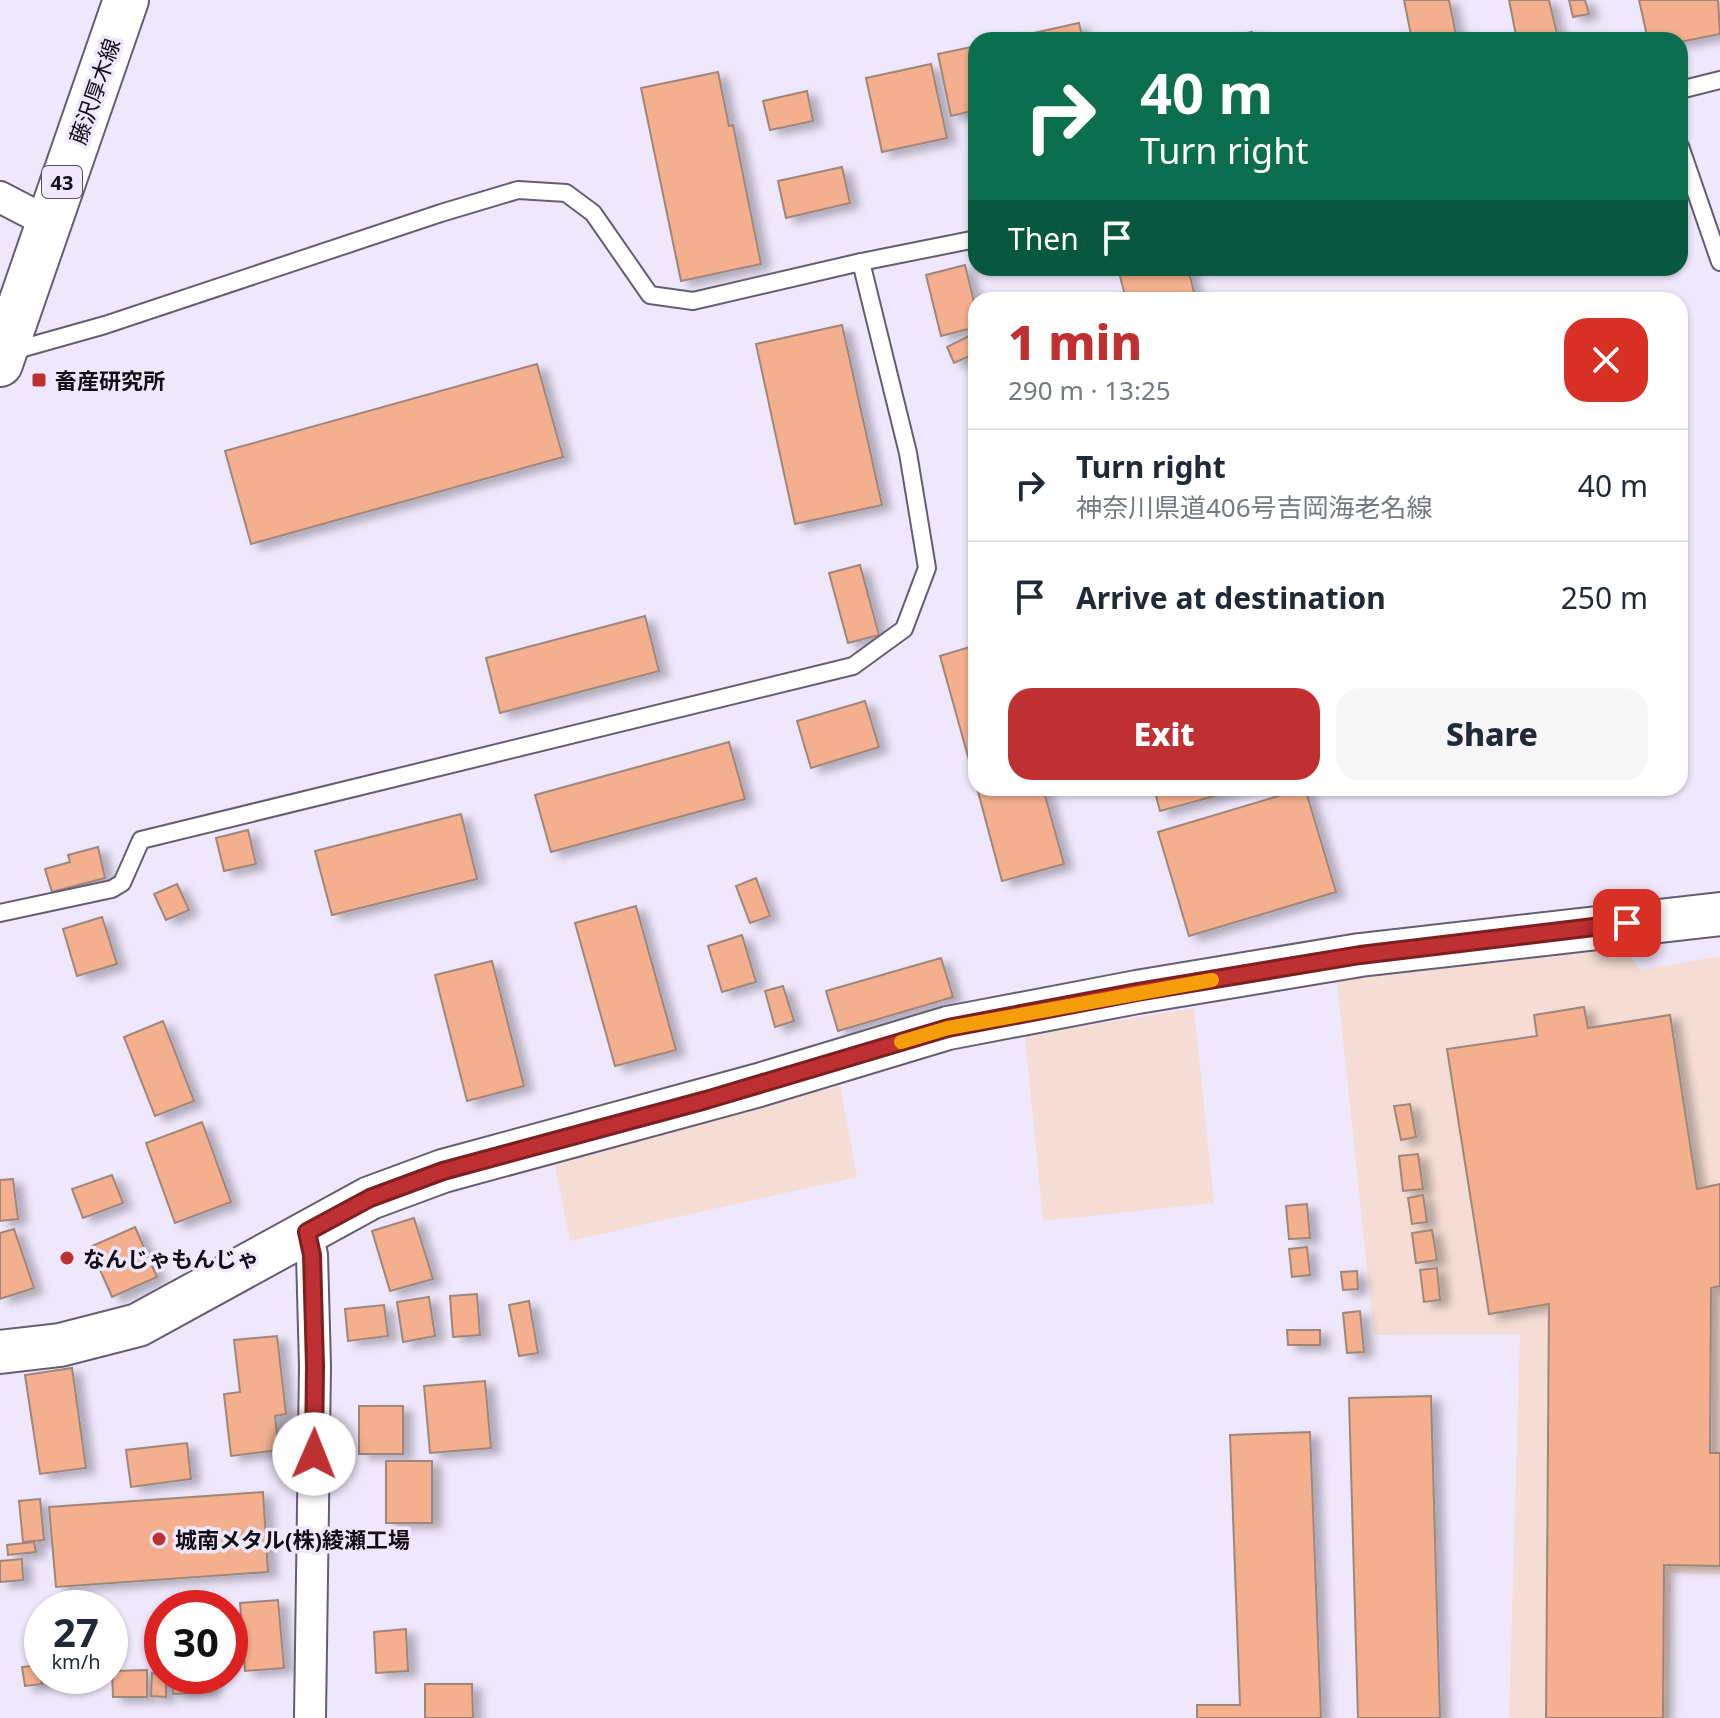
<!DOCTYPE html>
<html lang="en">
<head>
<meta charset="utf-8">
<style>
  :root { --surface:#fff; --page:#f6f6f7; --text:#1f2937; --muted:#747a83; --line:#e0e1e3; --accent:#bf3032 }
  body { margin:0; font-family:"Noto Sans","Noto Sans JP",sans-serif; background:var(--page); color:var(--text); height:100vh; display:flex; flex-direction:column; font-size:30px; white-space:nowrap }
  * { box-sizing:border-box; margin:0 }
  p { font-size:26px; color:var(--muted) }
  .icon { flex:none; width:44px; height:44px; fill:none; stroke:currentColor; stroke-width:2; stroke-linecap:round; stroke-linejoin:round }
  .map { position:relative; flex:1; overflow:hidden }
  .panel { position:absolute; left:968px; top:292px; width:720px; height:504px; display:flex; flex-direction:column; background:var(--surface); border-radius:24px; box-shadow:0 2px 6px #0004 }
  .panel>* { flex:none }
  .banner { position:absolute; left:968px; top:32px; width:720px; height:244px; border-radius:24px; box-shadow:0 2px 6px #0004; background:#0b6e4f; color:#fff; overflow:hidden }
  .speed { position:absolute; left:24px; top:1590px; display:flex; gap:16px; font-size:40px; font-weight:700; text-align:center }
  .speed>* { display:grid; place-content:center; width:104px; height:104px; border-radius:50%; background:var(--surface); box-shadow:0 2px 6px #0004; line-height:1 }
  .speed small { font-size:20px; font-weight:400 }
  .speed .limit { border:12px solid #d22; background:#fff; color:#111 }
  .pin { position:absolute; display:grid; place-items:center; width:68px; height:68px; color:#fff; margin:-34px; border-radius:16px; box-shadow:0 4px 12px #0006 }
  .me { position:absolute; width:88px; margin:-44px; rotate:1deg; stroke-linejoin:round; filter:drop-shadow(0 0 6px #0008) }
  .turn { display:flex; align-items:center; gap:28px; height:168px; padding:0 40px; font-size:36px }
  .turn .icon { width:104px; height:104px; stroke-width:2.5 }
  .turn b { display:block; font-size:56px; line-height:68px }
  .then { display:flex; align-items:center; height:76px; padding:0 40px; background:#0003; gap:16px; font-size:30px }
  .round { display:grid; place-items:center; flex:none; width:84px; height:84px; border-radius:24px; background:var(--page) }
  .head { display:flex; align-items:center; justify-content:space-between; height:136px; padding:0 40px }
  h1 { font-size:48px; font-weight:800; line-height:60px; color:var(--accent) }
  .action { display:flex; gap:16px; margin-top:auto; padding:16px 40px }
  .action a { flex:1; height:92px; border-radius:24px; background:var(--accent); color:#fff; font-size:32px; font-weight:800; line-height:92px; text-align:center }
  .action a+a { background:var(--page); color:var(--text) }
  ul { padding:0; list-style:none }
  li { display:flex; align-items:center; gap:24px; height:112px; padding:0 40px; border-top:2px solid var(--line) }
  li div { flex:1 }
  li b { display:block; font-size:30px }
  li em { font-style:normal }
  .map>svg:first-child { display:block }
  .industrial { fill:#f5dcd4 }
  .building { fill:#f3af8e; stroke:#9f867a; stroke-width:2; filter:url(#shadow) }
  .lines { fill:none; stroke-linecap:round; stroke-linejoin:round }
  .lane-casing { stroke:#655d72; stroke-width:20 }
  .street-casing { stroke:#655d72; stroke-width:34 }
  .secondary-casing { stroke:#655d72; stroke-width:46 }
  .primary-casing { stroke:#655d72; stroke-width:48 }
  .lane { stroke:#fff; stroke-width:16 }
  .street { stroke:#fff; stroke-width:30 }
  .secondary { stroke:#fff; stroke-width:42 }
  .primary { stroke:#fff; stroke-width:44 }
  .route-casing { stroke:#7c1f20; stroke-width:20 }
  .route { stroke:#bf3032; stroke-width:14 }
  .slow { stroke:#f59e0b; stroke-width:14 }
  .poi-dot { fill:#bf3032; stroke:#efe8fc; stroke-width:3 }
  .labels { text-anchor:middle; dominant-baseline:central; stroke-width:7; stroke-linejoin:round; paint-order:stroke }
  .shield { fill:#efe8fc; stroke:#544f5b; stroke-width:2 }
  .shield-label { font-size:20px; font-weight:bold; fill:#110e16 }
  .street-label { font-size:22px; fill:#110e16; stroke:#efe8fc }
  .poi-label { font-size:22px; font-weight:bold; fill:#110e16; stroke:#efe8fc; text-anchor:start }
</style>
</head>
<body>
<div class="map">
<svg width="1720" height="1718" viewBox="0 0 1720 1718">
  <defs>
    <filter id="shadow"><feDropShadow dx="9" dy="5" stdDeviation="4" flood-color="#0004"/></filter>
  </defs>
  <rect width="100%" height="100%" fill="#efe8fc"/>
  <g class="industrial">
    <path d="M1622,945L1640,970L1720,956V1574L1671,1573L1669,1718H1509L1520,1334L1374,1335L1337,982L1396,972Z"/>
    <path d="M1194,1008L1214,1203L1043,1221L1025,1036Z"/>
    <path d="M840,1085L857,1177L570,1241L554,1160Z"/>
  </g>
  <g class="building">
    <path d="M1404,0H1449L1457,40H1412Z"/>
    <path d="M1509,0H1549L1558,38L1568,36L1569,40H1517Z"/>
    <path d="M1569,0H1585L1589,14L1573,17Z"/>
    <path d="M1639,0H1718L1720,34L1680,42V40H1648Z"/>
    <path d="M1079,23L1083,40H1002Z"/>
    <path d="M1252,32L1254,40H1211Z"/>
    <path d="M976,46V110L951,116L938,54Z"/>
    <path d="M931,64L947,138L882,152L866,78Z"/>
    <path d="M718,72L729,126L733,125L761,264L681,281L641,88Z"/>
    <path d="M807,91L813,121L770,130L763,101Z"/>
    <path d="M842,167L850,203L786,218L778,181Z"/>
    <path d="M965,265L976,310V327L941,336L926,275Z"/>
    <path d="M1118,268H1188L1196,300H1126Z"/>
    <path d="M842,325L882,505L795,524L756,344Z"/>
    <path d="M971,335L976,353L954,363L947,347Z"/>
    <path d="M537,364L563,457L251,544L225,451Z"/>
    <path d="M860,565L879,635L848,643L829,573Z"/>
    <path d="M645,616L659,671L500,713L486,658Z"/>
    <path d="M976,645V785L940,656Z"/>
    <path d="M865,701L879,747L811,768L797,721Z"/>
    <path d="M729,742L745,799L551,852L535,795Z"/>
    <path d="M977,788H1043L1064,864L1002,881Z"/>
    <path d="M1154,788H1244L1160,811Z"/>
    <path d="M1305,788L1336,892L1189,936L1158,832Z"/>
    <path d="M461,814L477,879L332,915L315,851Z"/>
    <path d="M248,830L256,864L224,871L216,838Z"/>
    <path d="M98,847L105,878L52,892L45,869L70,862L68,855Z"/>
    <path d="M756,878L770,916L750,923L736,886Z"/>
    <path d="M177,884L189,910L166,920L154,894Z"/>
    <path d="M636,906L676,1050L615,1066L575,923Z"/>
    <path d="M102,917L117,964L77,976L63,929Z"/>
    <path d="M742,935L756,982L722,992L708,946Z"/>
    <path d="M941,958L953,997L838,1031L826,991Z"/>
    <path d="M492,961L524,1086L467,1101L435,975Z"/>
    <path d="M783,986L794,1021L775,1027L765,991Z"/>
    <path d="M1584,1007L1588,1028L1670,1015L1697,1189L1720,1184V1286L1711,1288L1710,1453H1720V1566L1664,1565L1663,1718H1546L1549,1304L1489,1314L1447,1049L1537,1036L1534,1015Z"/>
    <path d="M163,1021L194,1101L155,1116L124,1037Z"/>
    <path d="M1410,1104L1416,1137L1401,1140L1394,1106Z"/>
    <path d="M202,1122L231,1202L175,1223L146,1143Z"/>
    <path d="M1418,1154L1423,1189L1403,1191L1399,1156Z"/>
    <path d="M112,1175L123,1203L83,1218L72,1189Z"/>
    <path d="M13,1179L18,1219L0,1221V1180Z"/>
    <path d="M1423,1195L1427,1222L1412,1224L1408,1198Z"/>
    <path d="M1307,1204L1310,1238L1289,1239L1286,1206Z"/>
    <path d="M414,1218L433,1279L390,1291L372,1231Z"/>
    <path d="M135,1227L157,1277L112,1297L90,1247Z"/>
    <path d="M14,1229L34,1288L0,1299V1233Z"/>
    <path d="M1432,1230L1437,1260L1416,1263L1412,1233Z"/>
    <path d="M1307,1247L1310,1275L1292,1277L1289,1249Z"/>
    <path d="M1437,1268L1440,1300L1424,1302L1420,1270Z"/>
    <path d="M1357,1271L1358,1289L1343,1290L1341,1272Z"/>
    <path d="M477,1294L480,1335L453,1337L450,1296Z"/>
    <path d="M429,1297L435,1336L403,1342L397,1302Z"/>
    <path d="M529,1301L538,1353L519,1356L509,1305Z"/>
    <path d="M384,1305L388,1336L348,1341L345,1309Z"/>
    <path d="M1360,1311L1364,1352L1347,1353L1343,1313Z"/>
    <path d="M1287,1330H1320V1345H1288Z"/>
    <path d="M277,1336L286,1414L275,1416L279,1450L231,1456L224,1394L240,1392L234,1340Z"/>
    <path d="M72,1368L86,1468L40,1474L25,1375Z"/>
    <path d="M485,1381L491,1448L430,1453L424,1386Z"/>
    <path d="M1431,1396L1440,1718H1358L1349,1398Z"/>
    <rect x="359" y="1406" width="44" height="48"/>
    <path d="M1310,1432L1321,1718H1197V1705H1240L1230,1435Z"/>
    <path d="M187,1443L191,1479L131,1487L126,1450Z"/>
    <rect x="386" y="1461" width="46" height="62"/>
    <path d="M263,1492L268,1572L56,1587L49,1507Z"/>
    <path d="M40,1499L44,1540L23,1542L19,1501Z"/>
    <path d="M34,1542L36,1552L8,1555L7,1545Z"/>
    <path d="M22,1559L23,1580L0,1582V1561Z"/>
    <path d="M278,1600L284,1668L245,1671L240,1603Z"/>
    <path d="M406,1629L408,1671L376,1673L374,1632Z"/>
    <path d="M39,1665L42,1684L25,1686L22,1667Z"/>
    <path d="M147,1670V1697H113L112,1671Z"/>
    <path d="M152,1673L166,1676V1697L151,1696Z"/>
    <path d="M210,1676L211,1692L173,1694L172,1677Z"/>
    <path d="M425,1684H472L473,1718H425Z"/>
  </g>
  <g class="lines">
    <defs>
      <g id="lane">
        <path d="M1680,90L1720,80"/>
        <path d="M1680,146L1720,262"/>
        <path d="M9,352L105,325L441,213L518,190L566,193L593,213L650,295L693,301L861,262"/>
        <path d="M0,913L112,889L122,883L141,840L853,666L904,629L927,568L908,453L861,262L976,239"/>
      </g>
      <g id="street">
        <path d="M0,197L48,222"/>
        <path d="M307,1232L312,1255L315,1366L310,1718"/>
      </g>
      <path id="secondary" d="M0,1352L60,1345L138,1325L370,1198L443,1171L759,1085L948,1028L1137,992L1360,955L1720,914"/>
      <path id="primary" d="M0,364L126,0"/>
    </defs>
    <use href="#lane" class="lane-casing"/>
    <use href="#street" class="street-casing"/>
    <use href="#secondary" class="secondary-casing"/>
    <use href="#primary" class="primary-casing"/>
    <use href="#lane" class="lane"/>
    <use href="#street" class="street"/>
    <use href="#secondary" class="secondary"/>
    <use href="#primary" class="primary"/>
  </g>
  <g class="lines">
    <defs>
      <path id="route" d="M314,1454L315,1366L312,1255L307,1232L370,1198L443,1171L706,1100L948,1028L1137,992L1360,955L1627,923"/>
    </defs>
    <use href="#route" class="route-casing"/>
    <use href="#route" class="route"/>
    <path class="slow" d="M901,1042L948,1028L1212,980"/>
  </g>
  <g class="poi-dot">
    <rect x="31" y="372" width="16" height="16" rx="4"/>
    <circle cx="67" cy="1258" r="8"/>
    <circle cx="159" cy="1539" r="8"/>
  </g>
  <g class="labels">
    <rect class="shield" x="42" y="166" width="40" height="32" rx="6"/>
    <g class="shield-label">
      <text x="62" y="182">43</text>
    </g>
    <g class="street-label">
      <text transform="translate(94 91) rotate(-71)">藤沢厚木線</text>
    </g>
    <g class="poi-label">
      <text x="55" y="380">畜産研究所</text>
      <text x="83" y="1258">なんじゃもんじゃ</text>
      <text x="175" y="1539">城南メタル(株)綾瀬工場</text>
    </g>
  </g>
</svg>
<div class="speed"><div>27<small>km/h</small></div><div class="limit">30</div></div>
<div class="pin" style="left:1627px;top:923px;background:#d93025"><svg class="icon" aria-label="arrive" viewBox="0 0 24 24"><path d="M6 21V4h12l-3 4 3 4H6"/></svg></div>
<svg class="me" style="left:314px;top:1454px" viewBox="-20 -20 40 40"><circle r="19" fill="#fff"/><path d="M0-13L10 11 0 6-10 11z" fill="#bf3032"/></svg>
<div class="banner">
<div class="turn"><svg class="icon" aria-label="right" viewBox="0 0 24 24"><path d="M7 20v-9h11M14 6l5 5-5 5"/></svg><div><b>40 m</b>Turn right</div></div>
<div class="then">Then<svg class="icon" aria-label="arrive" viewBox="0 0 24 24"><path d="M6 21V4h12l-3 4 3 4H6"/></svg></div>
</div>
<section class="panel">
<div class="head"><div><h1>1 min</h1><p>290 m · 13:25</p></div><a class="round" style="background:#d93025;color:#fff"><svg class="icon" aria-label="close" viewBox="0 0 24 24"><path d="M6 6l12 12M18 6L6 18"/></svg></a></div>
<ul>
<li><svg class="icon" aria-label="right" viewBox="0 0 24 24"><path d="M7 20v-9h11M14 6l5 5-5 5"/></svg><div><b>Turn right</b><p>神奈川県道406号吉岡海老名線</p></div><em>40 m</em></li>
<li><svg class="icon" aria-label="arrive" viewBox="0 0 24 24"><path d="M6 21V4h12l-3 4 3 4H6"/></svg><div><b>Arrive at destination</b></div><em>250 m</em></li>
</ul>
<div class="action"><a>Exit</a><a>Share</a></div>
</section>
</div>
</body>
</html>
